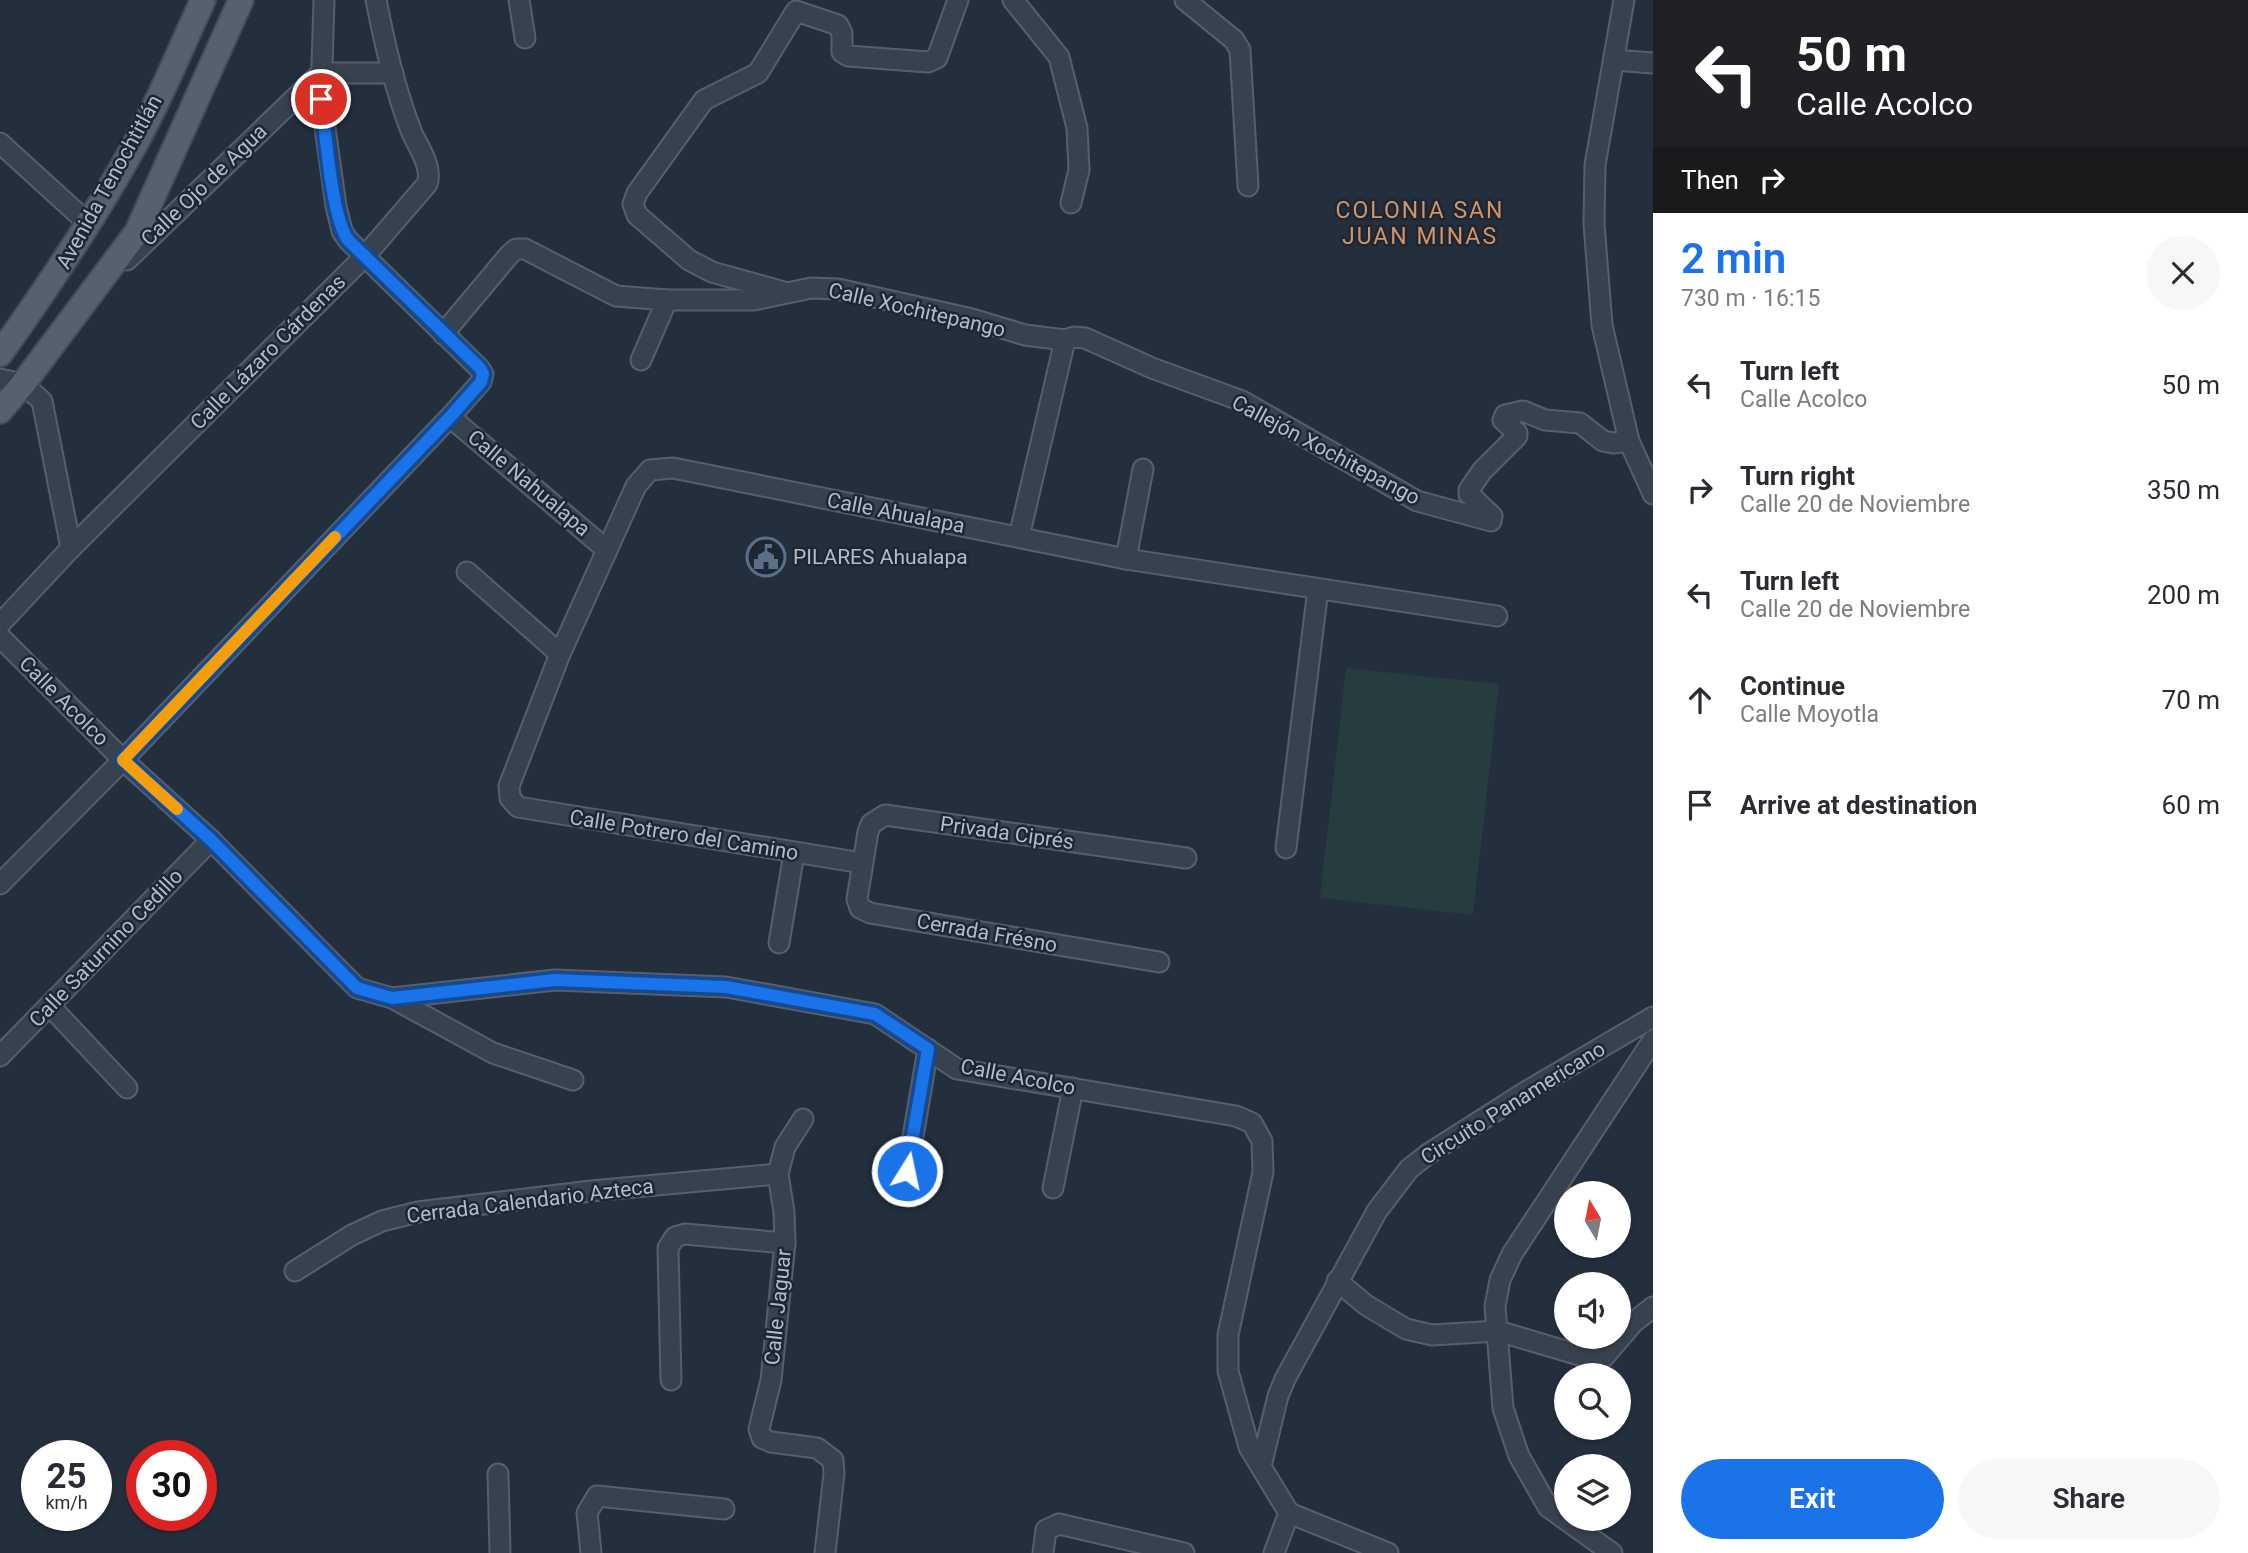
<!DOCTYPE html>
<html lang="en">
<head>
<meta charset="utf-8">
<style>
  :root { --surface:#fff; --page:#f7f7f7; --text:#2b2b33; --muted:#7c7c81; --accent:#1a73e8 }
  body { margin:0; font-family:Roboto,sans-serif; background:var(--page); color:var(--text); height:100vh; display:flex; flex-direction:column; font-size:26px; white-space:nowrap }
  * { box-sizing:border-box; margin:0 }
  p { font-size:23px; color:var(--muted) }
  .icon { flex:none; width:38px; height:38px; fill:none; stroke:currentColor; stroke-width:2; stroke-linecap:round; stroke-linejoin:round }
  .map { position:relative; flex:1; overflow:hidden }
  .panel { display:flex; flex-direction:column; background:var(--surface); width:595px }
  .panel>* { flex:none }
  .banner { background:#202124; color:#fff; overflow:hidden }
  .needle { width:46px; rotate:350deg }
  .fabs { position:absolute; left:1554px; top:1181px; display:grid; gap:14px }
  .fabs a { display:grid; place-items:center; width:77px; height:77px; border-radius:50%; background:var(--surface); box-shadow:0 2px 5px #0004; font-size:35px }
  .speed { position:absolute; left:21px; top:1440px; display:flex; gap:14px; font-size:35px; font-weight:700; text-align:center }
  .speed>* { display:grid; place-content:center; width:91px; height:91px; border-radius:50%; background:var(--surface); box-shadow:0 2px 5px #0004; line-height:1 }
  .speed small { font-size:18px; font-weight:400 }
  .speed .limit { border:10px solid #d22; background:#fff; color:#111 }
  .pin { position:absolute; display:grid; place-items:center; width:60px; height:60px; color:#fff; margin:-30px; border:4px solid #fff; border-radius:50%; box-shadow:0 2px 7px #0007 }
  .me { position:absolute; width:77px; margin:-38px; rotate:10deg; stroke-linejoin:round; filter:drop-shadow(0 0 5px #0008) }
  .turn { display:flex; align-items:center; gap:24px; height:147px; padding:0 28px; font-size:32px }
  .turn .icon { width:91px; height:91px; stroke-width:2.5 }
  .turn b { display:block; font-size:49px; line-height:60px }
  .then { display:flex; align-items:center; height:66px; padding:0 28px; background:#0003; gap:14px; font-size:26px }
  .round { display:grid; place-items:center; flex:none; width:74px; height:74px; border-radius:37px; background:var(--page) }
  .overview { display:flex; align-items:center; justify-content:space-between; height:119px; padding:0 28px }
  h1 { font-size:42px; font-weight:600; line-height:52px; color:var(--accent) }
  .action { display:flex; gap:14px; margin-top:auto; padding:14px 28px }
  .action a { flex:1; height:80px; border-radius:42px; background:var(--accent); color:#fff; font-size:28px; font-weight:600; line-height:80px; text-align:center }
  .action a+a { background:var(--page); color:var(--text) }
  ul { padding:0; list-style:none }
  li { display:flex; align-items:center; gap:21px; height:105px; padding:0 28px }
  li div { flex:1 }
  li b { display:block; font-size:26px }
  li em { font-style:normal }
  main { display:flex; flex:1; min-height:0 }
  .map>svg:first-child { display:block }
  .green { fill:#263c3f }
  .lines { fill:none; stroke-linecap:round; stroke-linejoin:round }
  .minor-casing { stroke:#565f6c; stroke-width:23 }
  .major-casing { stroke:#414a57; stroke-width:28 }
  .minor { stroke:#38414e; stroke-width:19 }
  .major { stroke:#56606e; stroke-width:24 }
  .route-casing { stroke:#114b97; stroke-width:18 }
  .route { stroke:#1a73e8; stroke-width:12 }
  .slow { stroke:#f59e0b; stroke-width:12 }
  .labels { text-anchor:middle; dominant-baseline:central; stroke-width:5; stroke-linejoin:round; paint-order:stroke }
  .street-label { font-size:21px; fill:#b4bcc9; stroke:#1d2633 }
  .poi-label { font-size:21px; fill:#b4bcc9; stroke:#1d2633; text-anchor:start }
  .neighbourhood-label { font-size:23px; letter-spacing:2px; fill:#d59563; stroke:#1d2633 }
</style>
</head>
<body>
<main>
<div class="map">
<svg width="1653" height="1553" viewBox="0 0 1653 1553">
  <rect width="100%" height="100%" fill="#242f3e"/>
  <path class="green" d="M1346,668L1499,684L1473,915L1320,898Z"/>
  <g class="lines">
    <defs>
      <g id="minor">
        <path d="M519,0L525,38"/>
        <path d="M1013,0L1059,57L1077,128L1079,170L1071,203"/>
        <path d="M1185,0L1234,40L1240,50L1248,186"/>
        <path d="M1624,0L1595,165L1594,224L1602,325L1629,441L1653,494"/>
        <path d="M1614,60L1653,63"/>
        <path d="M0,143L89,224"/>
        <path d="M127,260L321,73H393"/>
        <path d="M784,292L712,272L689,260L637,215L633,204L637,193L704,100L758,73L796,11L838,25L842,33V52L848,56L928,62L937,58L958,0"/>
        <path d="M443,334L510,254L516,249H525L616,296L667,300H754L811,288L838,289L972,319L1025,335L1065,340L1074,337L1085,338L1152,368L1242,401L1417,501L1491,521L1492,516L1469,494V490L1482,471L1517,436V433L1503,420L1505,415L1523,411L1545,420L1580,423L1603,441L1613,443L1629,441"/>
        <path d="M641,360L667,300"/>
        <path d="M0,379L23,384L42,401L71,548"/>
        <path d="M450,417L607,550"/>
        <path d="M1019,537L1065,340"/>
        <path d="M1126,559L1143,469"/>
        <path d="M467,572L560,654"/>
        <path d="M0,624L71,548L365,256L427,184C433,168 419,148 412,133C395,90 385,45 376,0"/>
        <path d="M0,637L123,760L211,840L357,988L392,998L555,980L726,987L875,1014L957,1069L1236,1116L1252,1123L1262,1141L1263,1172L1228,1335V1371L1249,1447L1289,1513"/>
        <path d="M1286,848L1318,589"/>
        <path d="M862,863L518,807L510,798L509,786L560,654L636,486L650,470L673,468L1126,559L1497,616"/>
        <path d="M0,884L123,760L450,417L481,382L483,374L479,368L348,240L342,231L336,206L321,99L324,0"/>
        <path d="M779,943L794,853"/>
        <path d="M1159,962L870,913L860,908L857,899L868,832L871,824L885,815L1186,858"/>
        <path d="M392,998L493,1053L573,1080"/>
        <path d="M50,1006L127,1088"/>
        <path d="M0,1056L211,840"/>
        <path d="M803,1119L785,1147L778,1174L784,1212L785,1243L771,1380L759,1429L762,1438L771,1442L817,1448L833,1460L834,1474L825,1553"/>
        <path d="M907,1172L928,1049"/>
        <path d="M1053,1188L1073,1088"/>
        <path d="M295,1271L352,1235L382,1221L418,1212L591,1191L778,1174"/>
        <path d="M1337,1281L1366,1305L1406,1329L1432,1335L1498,1331L1596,1360L1602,1359L1634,1322L1653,1307"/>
        <path d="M671,1380L668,1248L675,1237L685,1234L785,1243"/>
        <path d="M1261,1466L1278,1396L1285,1379L1377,1211L1409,1169L1428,1154L1527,1091L1653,1017"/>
        <path d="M498,1474L500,1553"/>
        <path d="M1289,1513L1388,1553"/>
        <path d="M591,1553L587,1513L597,1496L724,1509"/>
        <path d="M1043,1553L1046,1530L1059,1524L1184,1553"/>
        <path d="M1274,1553L1289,1513"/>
        <path d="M1612,1553L1548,1507L1519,1456L1503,1408L1495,1306L1500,1280L1512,1254L1653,1040"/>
      </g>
      <g id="major">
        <path d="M0,354C50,284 98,213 139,137C163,93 182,45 203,0"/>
        <path d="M0,411L23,384L137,232L241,0"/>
      </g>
    </defs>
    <use href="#minor" class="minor-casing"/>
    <use href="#major" class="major-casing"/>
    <use href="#minor" class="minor"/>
    <use href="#major" class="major"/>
  </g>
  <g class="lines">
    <defs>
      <path id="route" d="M321,99C326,133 331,215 348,240L480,368L483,374L481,382L450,417L123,760L211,840L357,988L392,998L555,980L726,987L875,1014L928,1049L907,1171"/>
    </defs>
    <use href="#route" class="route-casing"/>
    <use href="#route" class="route"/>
    <path class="slow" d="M177,809L123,760L335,537"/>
  </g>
  <defs>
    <symbol id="civic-ring" viewBox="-11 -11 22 22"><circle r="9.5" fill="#1d2633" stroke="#5c6f8a" stroke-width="1.5"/><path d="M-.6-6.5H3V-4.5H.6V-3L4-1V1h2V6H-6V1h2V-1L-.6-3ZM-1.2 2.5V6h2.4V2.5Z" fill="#5c6f8a"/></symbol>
  </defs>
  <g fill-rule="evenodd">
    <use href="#civic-ring" x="744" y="535" width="44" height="44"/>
  </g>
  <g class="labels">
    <g class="street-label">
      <text transform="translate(109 182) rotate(-61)">Avenida Tenochtitlán</text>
      <text transform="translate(204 185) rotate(-44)">Calle Ojo de Agua</text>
      <text transform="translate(917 310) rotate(13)">Calle Xochitepango</text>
      <text transform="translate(268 352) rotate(-45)">Calle Lázaro Cárdenas</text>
      <text transform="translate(1326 450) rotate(28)">Callejón Xochitepango</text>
      <text transform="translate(529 483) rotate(40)">Calle Nahualapa</text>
      <text transform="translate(896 513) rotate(11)">Calle Ahualapa</text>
      <text transform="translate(64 701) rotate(45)">Calle Acolco</text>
      <text transform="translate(1007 833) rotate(8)">Privada Ciprés</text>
      <text transform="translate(684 835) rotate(9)">Calle Potrero del Camino</text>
      <text transform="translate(987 933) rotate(10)">Cerrada Frésno</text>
      <text transform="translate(106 948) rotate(-46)">Calle Saturnino Cedillo</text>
      <text transform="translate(1018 1077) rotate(11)">Calle Acolco</text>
      <text transform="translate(1513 1103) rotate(-32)">Circuito Panamericano</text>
      <text transform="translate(530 1201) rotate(-7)">Cerrada Calendario Azteca</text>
      <text transform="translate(778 1307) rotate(-84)">Calle Jaguar</text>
    </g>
    <g class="poi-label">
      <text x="793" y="557">PILARES Ahualapa</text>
    </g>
    <g class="neighbourhood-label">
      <text x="1420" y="210">COLONIA SAN<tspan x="1420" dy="26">JUAN MINAS</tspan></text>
    </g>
  </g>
</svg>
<div class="fabs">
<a><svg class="needle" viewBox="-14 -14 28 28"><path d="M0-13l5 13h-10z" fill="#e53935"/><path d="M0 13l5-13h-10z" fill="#7c7c81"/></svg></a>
<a><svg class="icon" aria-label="sound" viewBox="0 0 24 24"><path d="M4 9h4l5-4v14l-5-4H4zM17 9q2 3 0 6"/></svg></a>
<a><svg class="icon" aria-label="search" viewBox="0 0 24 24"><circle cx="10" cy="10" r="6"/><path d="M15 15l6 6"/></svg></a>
<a><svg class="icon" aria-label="layers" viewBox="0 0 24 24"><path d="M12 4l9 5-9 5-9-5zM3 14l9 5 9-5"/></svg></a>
</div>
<div class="speed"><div>25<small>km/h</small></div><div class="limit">30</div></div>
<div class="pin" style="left:321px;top:99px;background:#d93025"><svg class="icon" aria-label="arrive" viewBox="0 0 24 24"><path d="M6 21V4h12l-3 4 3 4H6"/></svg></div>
<svg class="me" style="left:907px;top:1171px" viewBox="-20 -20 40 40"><circle r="17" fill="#1a73e8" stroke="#fff" stroke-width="3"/><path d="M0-11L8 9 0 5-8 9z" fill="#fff"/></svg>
</div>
<section class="panel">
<div class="banner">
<div class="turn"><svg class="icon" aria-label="left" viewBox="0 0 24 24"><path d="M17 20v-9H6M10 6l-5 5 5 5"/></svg><div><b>50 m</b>Calle Acolco</div></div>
<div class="then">Then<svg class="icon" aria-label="right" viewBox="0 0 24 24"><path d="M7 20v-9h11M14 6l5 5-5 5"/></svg></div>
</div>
<div class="overview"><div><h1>2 min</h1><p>730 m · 16:15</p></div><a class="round"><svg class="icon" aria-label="close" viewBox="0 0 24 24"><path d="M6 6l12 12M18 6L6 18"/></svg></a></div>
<ul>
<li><svg class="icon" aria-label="left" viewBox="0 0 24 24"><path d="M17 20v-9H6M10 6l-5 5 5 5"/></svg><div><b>Turn left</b><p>Calle Acolco</p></div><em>50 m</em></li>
<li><svg class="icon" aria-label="right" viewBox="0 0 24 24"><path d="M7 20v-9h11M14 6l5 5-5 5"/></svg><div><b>Turn right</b><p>Calle 20 de Noviembre</p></div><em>350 m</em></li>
<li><svg class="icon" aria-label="left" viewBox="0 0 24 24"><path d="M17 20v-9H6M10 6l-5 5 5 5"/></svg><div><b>Turn left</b><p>Calle 20 de Noviembre</p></div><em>200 m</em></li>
<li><svg class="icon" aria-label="ahead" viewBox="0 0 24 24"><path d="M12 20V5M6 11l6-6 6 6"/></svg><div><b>Continue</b><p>Calle Moyotla</p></div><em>70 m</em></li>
<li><svg class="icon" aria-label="arrive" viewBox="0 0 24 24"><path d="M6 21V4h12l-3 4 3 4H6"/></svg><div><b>Arrive at destination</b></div><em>60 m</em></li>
</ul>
<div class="action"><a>Exit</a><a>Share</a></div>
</section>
</main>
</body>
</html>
